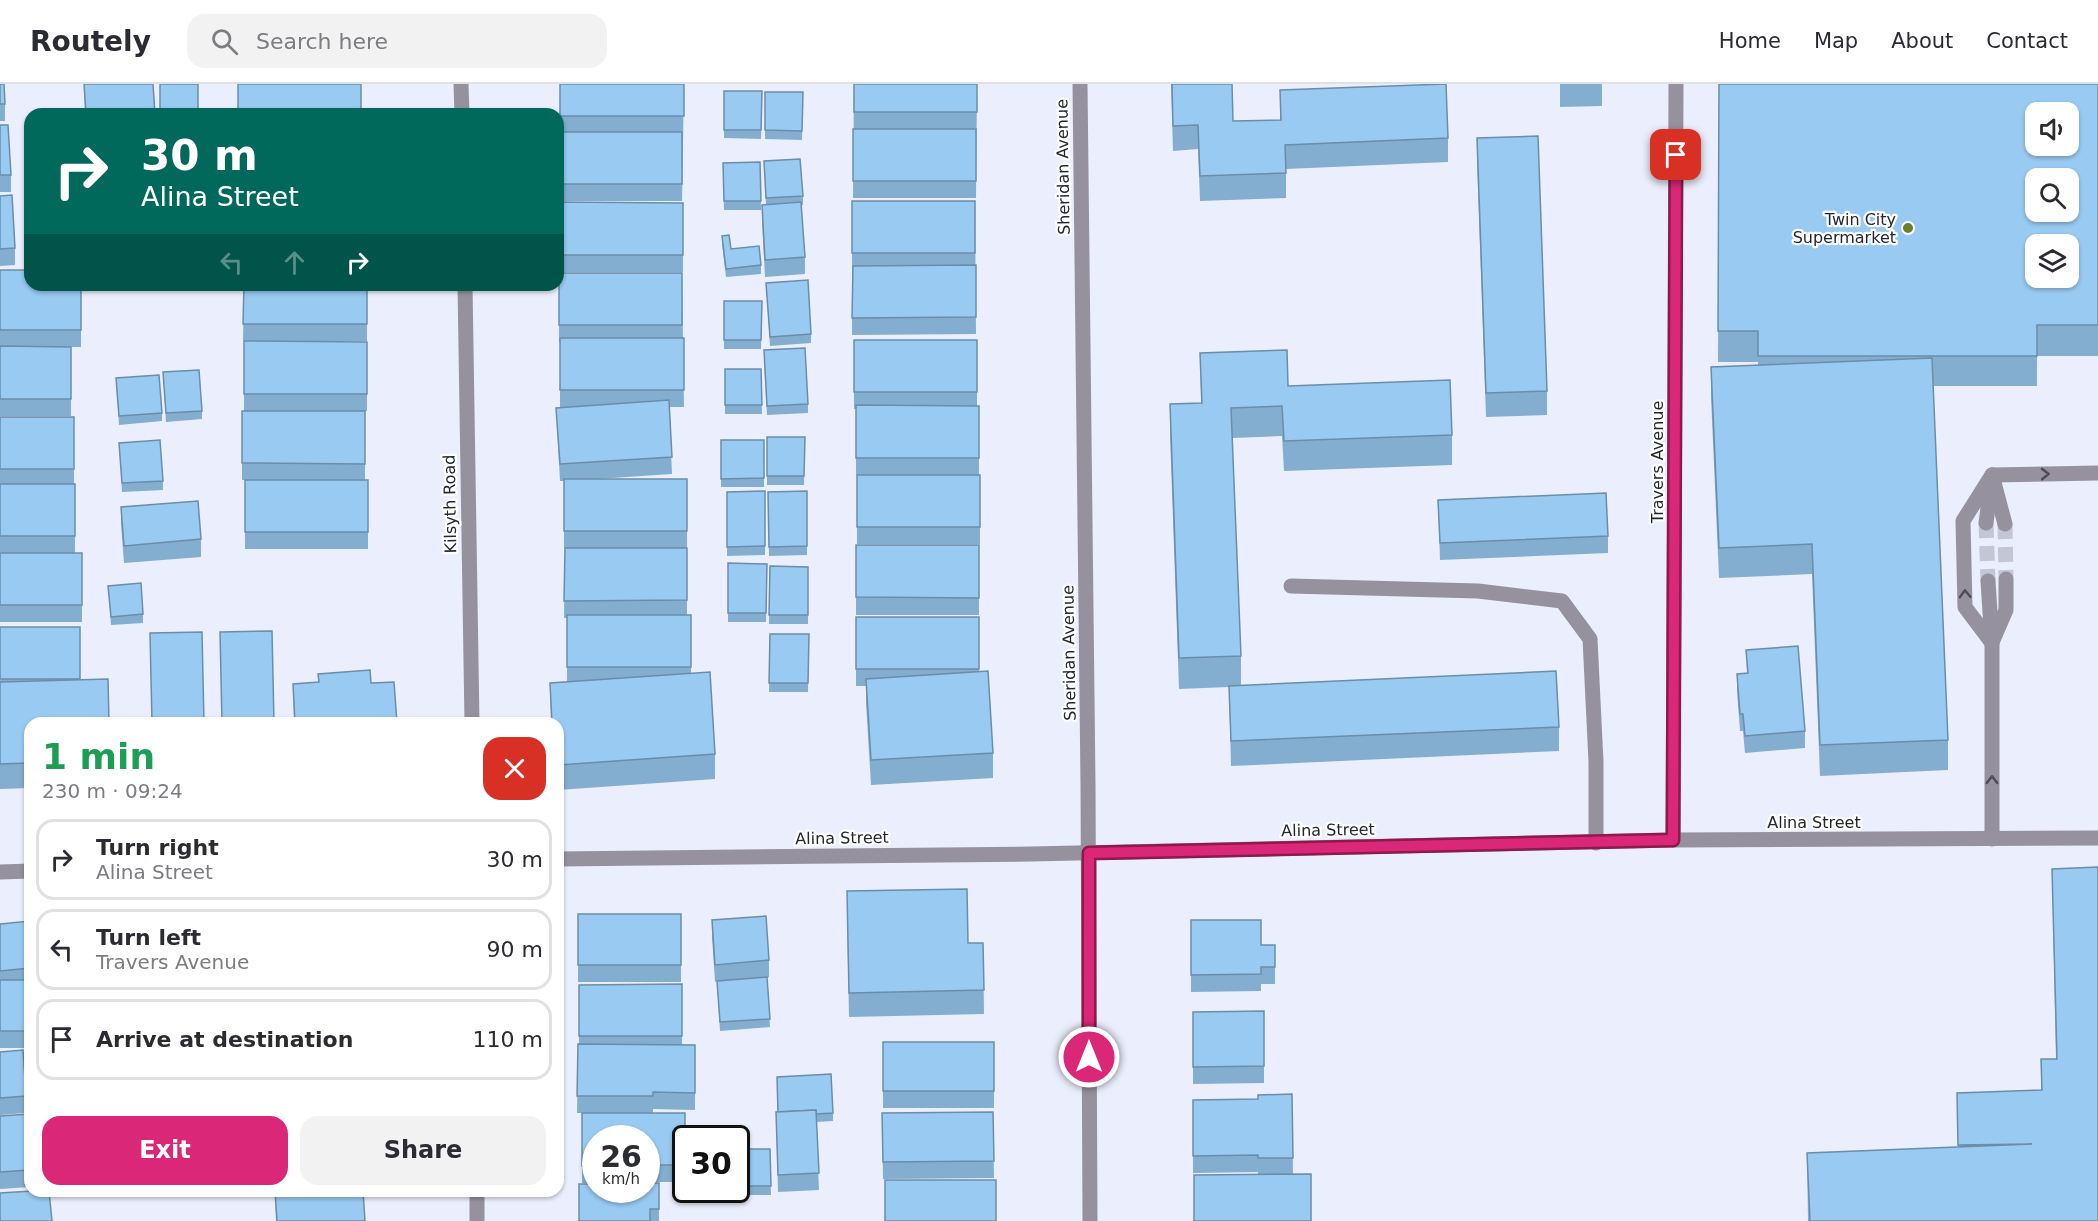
<!DOCTYPE html>
<html lang="en">
<head>
<meta charset="utf-8">
<style>
  :root { --surface:#fff; --page:#f2f2f3; --text:#2b2b33; --muted:#7c7c81; --line:#e1e1e2; --accent:#db2777 }
  body { margin:0; font-family:"DejaVu Sans",sans-serif; background:var(--page); color:var(--text); height:100vh; display:flex; flex-direction:column; font-size:22px; white-space:nowrap }
  * { box-sizing:border-box; margin:0 }
  p { font-size:20px; color:var(--muted) }
  .icon { flex:none; width:33px; height:33px; fill:none; stroke:currentColor; stroke-width:2; stroke-linecap:round; stroke-linejoin:round }
  .map { position:relative; flex:1; overflow:hidden }
  .panel { position:absolute; left:24px; top:633px; width:540px; height:480px; display:flex; flex-direction:column; background:var(--surface); border-radius:18px; box-shadow:0 2px 4px #0004 }
  .panel>* { flex:none }
  .guide { position:absolute; left:24px; top:24px; width:540px; height:183px; border-radius:18px; box-shadow:0 2px 4px #0004; background:#00695c; color:#fff; overflow:hidden }
  .buttons { position:absolute; left:2025px; top:18px; display:grid; gap:12px }
  .buttons a { display:grid; place-items:center; width:54px; height:54px; border-radius:12px; background:var(--surface); box-shadow:0 2px 4px #0004; font-size:30px }
  .speed { position:absolute; left:582px; top:1041px; display:flex; gap:12px; font-size:30px; font-weight:700; text-align:center }
  .speed>* { display:grid; place-content:center; width:78px; height:78px; border-radius:50%; background:var(--surface); box-shadow:0 2px 4px #0004; line-height:1 }
  .speed small { font-size:15px; font-weight:400 }
  .speed .limit { border:3px solid #111; border-radius:9px; background:#fff; color:#111 }
  .pin { position:absolute; display:grid; place-items:center; width:51px; height:51px; color:#fff; margin:-26px; border-radius:12px; box-shadow:0 3px 9px #0006 }
  .me { position:absolute; width:66px; margin:-33px; rotate:0deg; stroke-linejoin:round; filter:drop-shadow(0 0 4px #0008) }
  .turn { display:flex; align-items:center; gap:21px; height:126px; padding:0 18px; font-size:27px }
  .turn .icon { width:78px; height:78px; stroke-width:2.5 }
  .turn b { display:block; font-size:42px; line-height:51px }
  .lanes { display:flex; align-items:center; height:57px; padding:0 18px; background:#0003; justify-content:center; gap:30px; direction:ltr }
  .lanes .off { opacity:.35 }
  .round { display:grid; place-items:center; flex:none; width:63px; height:63px; border-radius:18px; background:var(--page) }
  .overview { display:flex; align-items:center; justify-content:space-between; height:102px; padding:0 18px }
  h1 { font-size:36px; font-weight:700; line-height:45px; color:#1e9e55 }
  .action { display:flex; gap:12px; margin-top:auto; padding:12px 18px }
  .action a { flex:1; height:69px; border-radius:18px; background:var(--accent); color:#fff; font-size:24px; font-weight:700; line-height:69px; text-align:center }
  .action a+a { background:var(--page); color:var(--text) }
  ul { padding:0; list-style:none }
  li { display:flex; align-items:center; gap:18px; height:81px; margin:0 12px 9px; padding:0 6px; border:3px solid var(--line); border-radius:18px }
  li div { flex:1 }
  li b { display:block; font-size:22px }
  li em { font-style:normal }
  header { display:flex; align-items:center; gap:36px; box-sizing:border-box; height:84px; padding:0 30px; background:var(--surface); border-bottom:2px solid var(--line) }
  header strong { font-size:28px }
  nav { display:flex; gap:33px; margin-inline-start:auto; font-size:21px }
  .search { width:420px; height:54px; background:var(--page); display:flex; align-items:center; gap:15px; box-sizing:border-box; padding:0 21px; border-radius:18px; color:var(--muted); font-size:22px }
  .map>svg:first-child { display:block }
  .lines { fill:none; stroke-linecap:round; stroke-linejoin:round }
  .minor-tunnel { stroke:#c3c6d4; stroke-width:15; stroke-dasharray:15 8; stroke-linecap:butt }
  .minor { stroke:#96919e; stroke-width:15 }
  .wall { fill:#84aed0 }
  .building { fill:#99caf2; stroke:#6b8da9; stroke-width:1.5; fill-rule:evenodd }
  .oneway { stroke:#4c4c58 }
  .route-casing { stroke:#8e194d; stroke-width:15 }
  .route { stroke:#db2777; stroke-width:10 }
  .poi-dot { fill:#6d7f2e; stroke:#fff; stroke-width:2 }
  .labels { text-anchor:middle; dominant-baseline:central; stroke-width:4.5; stroke-linejoin:round; paint-order:stroke }
  .street-label { font-size:16px; fill:#242733; stroke:#fff }
  .poi-label { font-size:16px; fill:#242733; stroke:#fff; text-anchor:end }
</style>
</head>
<body>
<header>
<strong>Routely</strong>
<div class="search"><svg class="icon" aria-label="search" viewBox="0 0 24 24"><circle cx="10" cy="10" r="6"/><path d="M15 15l6 6"/></svg>Search here</div>
<nav><a>Home</a><a>Map</a><a>About</a><a>Contact</a></nav>
</header>
<div class="map">
<svg width="2098" height="1137" viewBox="0 0 2098 1137">
  <rect width="100%" height="100%" fill="#ebeefc"/>
  <g class="lines">
    <g class="minor-tunnel">
      <path d="M1986,439L1988,497"/>
      <path d="M2005,440L2006,495"/>
    </g>
    <g class="minor">
      <path d="M461,0L462,30"/>
      <path d="M1080,0L1088,701L1090,1137"/>
      <path d="M465,201L472,639"/>
      <path d="M1992,391L1963,437L1965,523L1992,559"/>
      <path d="M1992,391L2098,389"/>
      <path d="M1992,391L2005,440"/>
      <path d="M1986,439L1991,400"/>
      <path d="M1988,497L1992,559V755"/>
      <path d="M1291,502L1478,507L1562,517L1590,555L1596,678V759"/>
      <path d="M1993,556L2006,526V495"/>
      <path d="M1673,756L1676,0"/>
      <path d="M558,775L1031,770L1673,756L2098,754"/>
      <path d="M0,788L30,787"/>
      <path d="M477,1107V1137"/>
    </g>
  </g>
  <g class="wall">
    <path d="M0,0L5,20V37H0Z"/>
    <path d="M84,0L155,30H85Z"/>
    <rect x="238" y="0" width="123" height="30"/>
    <path d="M560,0H684L682,117H559Z"/>
    <path d="M854,0H977L976,114H853Z"/>
    <path d="M1171,0H1232L1233,37L1280,36V6L1448,54V78L1286,85V114L1200,117L1198,65L1173,67Z"/>
    <path d="M1560,0H1602V22L1560,23Z"/>
    <path d="M1719,0H2098V272H2037V302H1933L1948,656V686L1820,692L1812,490L1719,494L1711,313V283L1758,281V278H1718Z"/>
    <path d="M724,7H762L761,55L724,54Z"/>
    <path d="M765,8H803L802,56L765,55Z"/>
    <path d="M0,41L11,91V108H0Z"/>
    <path d="M1477,54L1547,307V331L1486,333L1477,78Z"/>
    <path d="M764,77L803,112V121H801L805,173V190L765,193L762,138V121H766Z"/>
    <path d="M760,78L761,126H724L723,79Z"/>
    <path d="M0,112L15,164V181L0,182Z"/>
    <path d="M852,117H975L976,250L852,251Z"/>
    <path d="M560,118L683,119V188H560Z"/>
    <path d="M722,152L731,165L761,181V190L726,193L722,160Z"/>
    <path d="M0,186L81,201V263H71V332H0Z"/>
    <path d="M559,189H682L684,323H669L672,390L597,395H687V531H691V590L715,670V695L558,706V639H551L550,599L567,598V534H564L565,464H612H564V397H560L556,324L567,323H560V258H559Z"/>
    <path d="M766,199L811,250V259L770,262Z"/>
    <path d="M244,201H367V257H243Z"/>
    <path d="M724,217H762L761,265H724Z"/>
    <path d="M854,256H977V322H979V391H856V325H854Z"/>
    <path d="M244,257L367,258V327H244Z"/>
    <path d="M1200,269L1288,302L1452,351V381L1284,387L1282,352L1232,354L1241,572V601L1559,643V667L1231,682L1229,603L1179,605L1170,350V320L1201,319Z"/>
    <path d="M764,275L808,320V329L767,331Z"/>
    <path d="M725,285H761L762,330H725Z"/>
    <path d="M163,288L202,327V335L166,338Z"/>
    <path d="M116,294L162,329V337L119,341Z"/>
    <path d="M242,327H365V396H368V465H245V396H242Z"/>
    <path d="M0,333H74V400H75V469H82V538H0Z"/>
    <path d="M767,353H805L804,401H767Z"/>
    <rect x="721" y="356" width="43" height="47"/>
    <path d="M119,359L163,397V406L122,408Z"/>
    <rect x="857" y="391" width="123" height="69"/>
    <path d="M765,407V471L727,472V408Z"/>
    <path d="M807,407V471L769,472L768,408Z"/>
    <path d="M1438,416L1608,452V469L1440,476Z"/>
    <path d="M121,423L201,455V473L124,479L121,440Z"/>
    <rect x="856" y="461" width="123" height="70"/>
    <path d="M728,479L767,480L766,538H728Z"/>
    <path d="M770,482L808,483V540H769Z"/>
    <path d="M108,502L143,530V539L111,541Z"/>
    <path d="M856,533H979V588L993,669V694L871,701L866,619V602H856Z"/>
    <path d="M0,543L80,596L30,639V704L0,705Z"/>
    <path d="M770,550H809L808,608H769Z"/>
    <path d="M1746,566L1805,647V664L1745,669L1743,647H1740L1737,607V590L1747,589Z"/>
    <path d="M318,590L371,599L397,639H294L293,600L318,598Z"/>
    <path d="M2052,785L2098,1137H1808L1807,1069L1958,1063L1957,1009L2041,1006V975H2056Z"/>
    <rect x="578" y="830" width="103" height="68"/>
    <path d="M847,832L968,859H983L984,930L849,933Z"/>
    <path d="M712,836L769,876V893L767,894L770,943L720,947L717,897L715,898L712,853Z"/>
    <path d="M1191,836L1261,861H1275V900H1261V907L1191,908Z"/>
    <path d="M30,837V964H0V840Z"/>
    <path d="M682,900V961H695V1026L653,1025V1029H577L578,960H579V901Z"/>
    <path d="M1264,927V999L1193,1000V928Z"/>
    <rect x="883" y="958" width="111" height="66"/>
    <path d="M0,968L26,1012V1029L0,1031Z"/>
    <path d="M1292,1010L1293,1090H1258V1088L1193,1089V1016L1258,1015Z"/>
    <path d="M776,1028L833,1029V1037L816,1038L819,1106L778,1108Z"/>
    <path d="M993,1028L994,1094L883,1095L882,1029Z"/>
    <path d="M582,1029H685V1098H646V1054H596V1099H582Z"/>
    <path d="M30,1030V1103L0,1105V1032Z"/>
    <path d="M736,1065H770L771,1111H732V1106H736Z"/>
    <path d="M659,1099V1137H579Z"/>
    <path d="M275,1107L365,1137H276Z"/>
  </g>
  <g class="building">
    <path d="M0,0H4L5,20H0Z"/>
    <path d="M84,0H153L155,30H86Z"/>
    <rect x="160" y="0" width="38" height="30"/>
    <rect x="238" y="0" width="123" height="27"/>
    <rect x="560" y="0" width="124" height="32"/>
    <rect x="854" y="0" width="123" height="28"/>
    <path d="M1172,0H1232L1233,37L1281,36L1280,6L1446,0L1448,54L1285,61L1286,89L1200,92L1198,41L1173,42Z"/>
    <path d="M1719,0H2098V241H2037V272H1758V247H1718ZM2036,28H2068V62H2036ZM2036,94H2068V128H2036ZM2036,160H2068V194H2036Z"/>
    <path d="M724,7H762L761,46H724Z"/>
    <path d="M765,8H803L802,47L765,46Z"/>
    <path d="M0,41H8L11,91H0Z"/>
    <rect x="853" y="45" width="123" height="52"/>
    <rect x="559" y="48" width="123" height="52"/>
    <path d="M1538,52L1547,307L1486,309L1477,54Z"/>
    <path d="M800,75L803,112L766,114L764,77Z"/>
    <path d="M760,78L761,117H724L723,79Z"/>
    <path d="M12,111L15,164L0,165V112Z"/>
    <rect x="852" y="117" width="123" height="52"/>
    <path d="M560,118L683,119V171H560Z"/>
    <path d="M801,118L805,173L765,176L762,121Z"/>
    <path d="M729,151L731,165L759,162L761,181L726,185L722,152Z"/>
    <path d="M976,181V233L852,234L853,182Z"/>
    <path d="M0,186H30V201H81V246H0Z"/>
    <rect x="559" y="189" width="123" height="52"/>
    <path d="M808,196L811,250L770,253L766,199Z"/>
    <path d="M244,201H367V240H243Z"/>
    <path d="M724,217H762L761,256H724Z"/>
    <rect x="560" y="254" width="124" height="52"/>
    <rect x="854" y="256" width="123" height="52"/>
    <path d="M244,257L367,258V310H244Z"/>
    <path d="M0,262L71,263V315H0Z"/>
    <path d="M805,264L808,320L767,322L764,266Z"/>
    <path d="M1287,266L1288,302L1450,296L1452,351L1284,357L1282,322L1231,324L1241,572L1179,574L1170,320L1202,319L1200,269Z"/>
    <path d="M1932,274L1948,656L1820,661L1812,460L1719,464L1711,283Z"/>
    <path d="M725,285H761L762,321H725Z"/>
    <path d="M199,286L202,327L166,329L163,288Z"/>
    <path d="M159,291L162,329L119,332L116,294Z"/>
    <path d="M669,316L672,373L560,380L556,324Z"/>
    <path d="M856,321L979,322V374H856Z"/>
    <path d="M242,327H365V380L242,379Z"/>
    <rect x="0" y="333" width="74" height="52"/>
    <path d="M767,353H805L804,392H767Z"/>
    <path d="M160,356L163,397L122,399L119,359Z"/>
    <path d="M721,356H764V394L721,395Z"/>
    <rect x="857" y="391" width="123" height="52"/>
    <rect x="564" y="395" width="123" height="52"/>
    <rect x="245" y="396" width="123" height="52"/>
    <rect x="0" y="400" width="75" height="52"/>
    <path d="M765,407V462L727,463V408Z"/>
    <path d="M807,407V462L769,463L768,408Z"/>
    <path d="M1606,409L1608,452L1440,459L1438,416Z"/>
    <path d="M198,417L201,455L124,462L121,423Z"/>
    <path d="M856,461H979V514L856,513Z"/>
    <path d="M565,464H687V516L564,517Z"/>
    <rect x="0" y="469" width="82" height="52"/>
    <path d="M728,479L767,480L766,529H728Z"/>
    <path d="M770,482L808,483V531H769Z"/>
    <path d="M141,499L143,530L111,533L108,502Z"/>
    <rect x="567" y="531" width="124" height="52"/>
    <rect x="856" y="533" width="123" height="52"/>
    <rect x="0" y="543" width="80" height="52"/>
    <path d="M272,547L274,639H222L220,548Z"/>
    <path d="M202,548L204,639H152L150,549Z"/>
    <path d="M770,550H809L808,599H769Z"/>
    <path d="M1798,562L1805,647L1745,652L1743,630H1740L1737,590L1748,589L1746,566Z"/>
    <path d="M370,586L371,599L394,598L397,639H295L293,600L319,598L318,590Z"/>
    <path d="M988,587L993,669L871,676L866,595Z"/>
    <path d="M1556,587L1559,643L1231,657L1229,602Z"/>
    <path d="M710,588L715,670L558,681V639H552L550,599Z"/>
    <path d="M108,595L109,639H30V679L0,680V598Z"/>
    <path d="M2098,783V1137H1810L1807,1069L2032,1060L1958,1061L1957,1009L2042,1006L2041,975H2057L2052,785Z"/>
    <path d="M967,805L968,859H983L984,906L849,909L847,807Z"/>
    <rect x="578" y="830" width="103" height="51"/>
    <path d="M766,832L769,876L715,881L712,836Z"/>
    <path d="M1191,836H1261V861H1275V883H1261V890L1191,891Z"/>
    <path d="M30,837V884L0,887V840Z"/>
    <path d="M767,893L770,935L720,938L717,897Z"/>
    <rect x="0" y="896" width="30" height="51"/>
    <path d="M682,900V952H579V901Z"/>
    <path d="M1264,927V982L1193,983V928Z"/>
    <rect x="883" y="958" width="111" height="49"/>
    <path d="M578,960L695,961V1009L653,1008V1012H577Z"/>
    <path d="M23,966L26,1012L0,1014V968Z"/>
    <path d="M831,990L833,1029L816,1030V1026L778,1028L777,993Z"/>
    <path d="M1292,1010L1293,1074H1258V1071L1193,1072V1016L1258,1015V1011Z"/>
    <path d="M816,1026L819,1089L778,1091L776,1028Z"/>
    <path d="M993,1028L994,1077L883,1078L882,1029Z"/>
    <path d="M582,1029H685V1081H646V1054H596V1082H582Z"/>
    <path d="M30,1030V1086L0,1088V1032Z"/>
    <path d="M736,1065H770L771,1102H736Z"/>
    <path d="M1311,1090V1137H1194V1091Z"/>
    <rect x="885" y="1096" width="111" height="41"/>
    <path d="M646,1099H659V1125H650V1137H579V1100H596V1106H646Z"/>
    <path d="M32,1107H49L52,1137H0V1109Z"/>
    <path d="M275,1107H363L365,1137H277Z"/>
  </g>
  <defs><path id="oneway-chevron" d="M-2-3.5L2.5 0L-2 3.5" fill="none" stroke-width="1.6" stroke-linecap="round" stroke-linejoin="round" transform="scale(1.5)"/></defs>
  <g class="oneway">
    <use href="#oneway-chevron" transform="translate(2045 390) rotate(-1)"/>
    <use href="#oneway-chevron" transform="translate(1965 510) rotate(-92)"/>
    <use href="#oneway-chevron" transform="translate(1992 696) rotate(-90)"/>
  </g>
  <g class="lines">
    <defs>
      <path id="route" d="M1089,973V769L1673,756L1676,71"/>
    </defs>
    <use href="#route" class="route-casing"/>
    <use href="#route" class="route"/>
  </g>
  <circle class="poi-dot" cx="1908" cy="144" r="6"/>
  <g class="labels">
    <g class="street-label">
      <text transform="translate(1063 83) rotate(-91)">Sheridan Avenue</text>
      <text transform="translate(1657 378) rotate(-90)">Travers Avenue</text>
      <text transform="translate(450 420) rotate(-91)">Kilsyth Road</text>
      <text transform="translate(1069 569) rotate(-91)">Sheridan Avenue</text>
      <text x="1814" y="738">Alina Street</text>
      <text transform="translate(1328 746) rotate(-1)">Alina Street</text>
      <text transform="translate(842 754) rotate(-1)">Alina Street</text>
    </g>
    <g class="poi-label">
      <text x="1896" y="135">Twin City<tspan x="1896" dy="18">Supermarket</tspan></text>
    </g>
  </g>
</svg>
<div class="buttons">
<a><svg class="icon" aria-label="sound" viewBox="0 0 24 24"><path d="M4 9h4l5-4v14l-5-4H4zM17 9q2 3 0 6"/></svg></a>
<a><svg class="icon" aria-label="search" viewBox="0 0 24 24"><circle cx="10" cy="10" r="6"/><path d="M15 15l6 6"/></svg></a>
<a><svg class="icon" aria-label="layers" viewBox="0 0 24 24"><path d="M12 4l9 5-9 5-9-5zM3 14l9 5 9-5"/></svg></a>
</div>
<div class="speed"><div>26<small>km/h</small></div><div class="limit">30</div></div>
<div class="pin" style="left:1676px;top:71px;background:#d93025"><svg class="icon" aria-label="arrive" viewBox="0 0 24 24"><path d="M6 21V4h12l-3 4 3 4H6"/></svg></div>
<svg class="me" style="left:1089px;top:973px" viewBox="-20 -20 40 40"><circle r="17" fill="#db2777" stroke="#fff" stroke-width="3"/><path d="M0-11L8 9 0 5-8 9z" fill="#fff"/></svg>
<div class="guide">
<div class="turn"><svg class="icon" aria-label="right" viewBox="0 0 24 24"><path d="M7 20v-9h11M14 6l5 5-5 5"/></svg><div><b>30 m</b>Alina Street</div></div>
<div class="lanes"><svg class="icon off" aria-label="left" viewBox="0 0 24 24"><path d="M17 20v-9H6M10 6l-5 5 5 5"/></svg><svg class="icon off" aria-label="ahead" viewBox="0 0 24 24"><path d="M12 20V5M6 11l6-6 6 6"/></svg><svg class="icon" aria-label="right" viewBox="0 0 24 24"><path d="M7 20v-9h11M14 6l5 5-5 5"/></svg></div>
</div>
<section class="panel">
<div class="overview"><div><h1>1 min</h1><p>230 m · 09:24</p></div><a class="round" style="background:#d93025;color:#fff"><svg class="icon" aria-label="close" viewBox="0 0 24 24"><path d="M6 6l12 12M18 6L6 18"/></svg></a></div>
<ul>
<li><svg class="icon" aria-label="right" viewBox="0 0 24 24"><path d="M7 20v-9h11M14 6l5 5-5 5"/></svg><div><b>Turn right</b><p>Alina Street</p></div><em>30 m</em></li>
<li><svg class="icon" aria-label="left" viewBox="0 0 24 24"><path d="M17 20v-9H6M10 6l-5 5 5 5"/></svg><div><b>Turn left</b><p>Travers Avenue</p></div><em>90 m</em></li>
<li><svg class="icon" aria-label="arrive" viewBox="0 0 24 24"><path d="M6 21V4h12l-3 4 3 4H6"/></svg><div><b>Arrive at destination</b></div><em>110 m</em></li>
</ul>
<div class="action"><a>Exit</a><a>Share</a></div>
</section>
</div>
</body>
</html>
